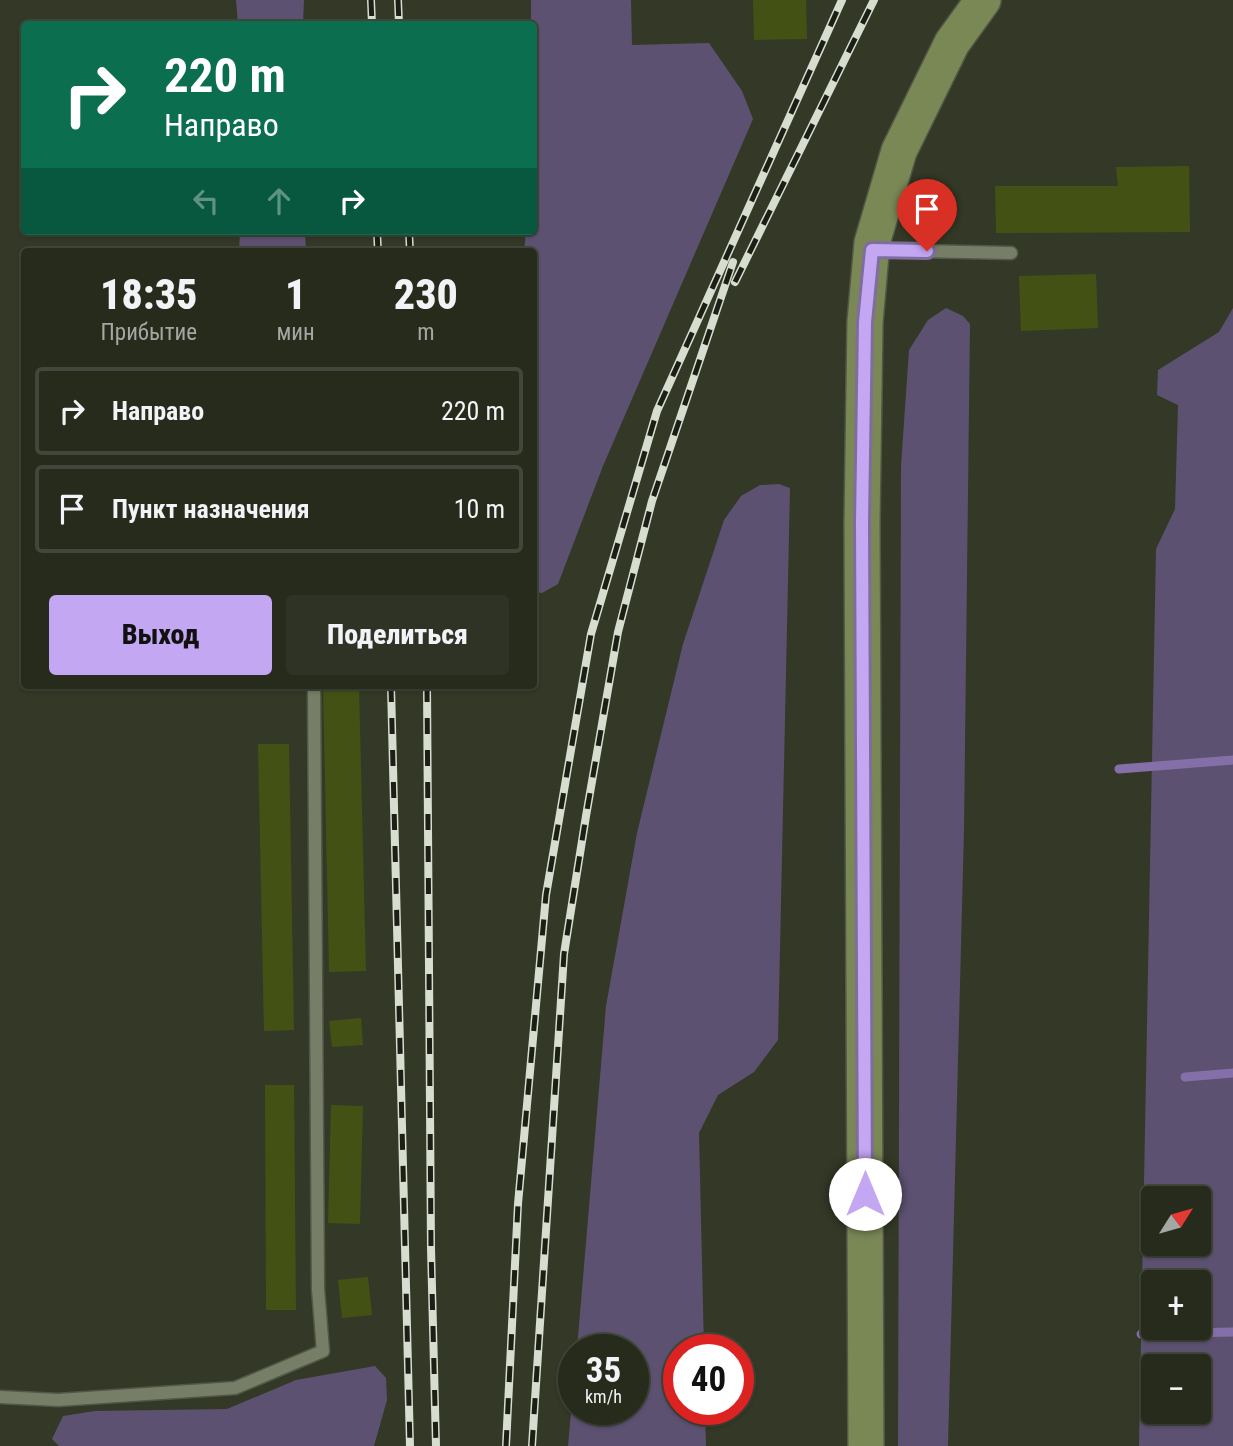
<!DOCTYPE html>
<html lang="ru">
<head>
<meta charset="utf-8">
<style>
  :root { --surface:#262b1c; --page:#2e3325; --text:#f1f3f6; --muted:#a4a7a3; --line:#42473b; --accent:#c3a7f2 }
  body { margin:0; font-family:"Roboto Condensed",sans-serif; background:var(--page); color:var(--text); height:100vh; display:flex; flex-direction:column; font-size:26px; white-space:nowrap }
  * { box-sizing:border-box; margin:0 }
  p { font-size:23px; color:var(--muted) }
  .icon { flex:none; width:38px; height:38px; fill:none; stroke:currentColor; stroke-width:2; stroke-linecap:round; stroke-linejoin:round }
  .map { position:relative; flex:1; overflow:hidden }
  .sheet { position:absolute; left:21px; top:248px; width:516px; height:441px; display:flex; flex-direction:column; background:var(--surface); border-radius:7px; box-shadow:0 2px 5px #0004,0 0 0 2px var(--line) }
  .sheet>* { flex:none }
  .top-card { position:absolute; left:21px; top:21px; width:516px; height:214px; border-radius:7px; box-shadow:0 2px 5px #0004,0 0 0 2px var(--line); background:#0b6e4f; color:#fff; overflow:hidden }
  .needle { width:46px; rotate:53deg }
  .tools { position:absolute; left:1141px; top:1186px; display:grid; gap:14px }
  .tools a { display:grid; place-items:center; width:70px; height:70px; border-radius:7px; background:var(--surface); box-shadow:0 2px 5px #0004,0 0 0 2px var(--line); font-size:35px }
  .speed { position:absolute; left:558px; top:1334px; display:flex; gap:14px; font-size:35px; font-weight:700; text-align:center }
  .speed>* { display:grid; place-content:center; width:91px; height:91px; border-radius:50%; background:var(--surface); box-shadow:0 2px 5px #0004,0 0 0 2px var(--line); line-height:1 }
  .speed small { font-size:18px; font-weight:400 }
  .speed .limit { border:10px solid #d22; background:#fff; color:#111 }
  .pin { position:absolute; display:grid; place-items:center; width:60px; height:60px; color:#fff; margin:-72px -30px; border-radius:50% 50% 50% 0; rotate:-45deg; box-shadow:0 0 7px #0007 }
  .pin .icon { rotate:45deg }
  .me { position:absolute; width:77px; margin:-38px; rotate:0deg; stroke-linejoin:round; filter:drop-shadow(0 0 5px #0008) }
  .turn { display:flex; align-items:center; gap:24px; height:147px; padding:0 28px; font-size:32px }
  .turn .icon { width:91px; height:91px; stroke-width:2.5 }
  .turn b { display:block; font-size:49px; line-height:60px }
  .lanes { display:flex; align-items:center; height:66px; padding:0 28px; background:#0003; justify-content:center; gap:35px; direction:ltr }
  .lanes .off { opacity:.35 }
  .eta { display:flex; justify-content:space-evenly; align-items:center; height:119px; text-align:center }
  .eta b { font-size:42px; font-weight:800; line-height:49px }
  .button { display:flex; gap:14px; margin-top:auto; padding:14px 28px }
  .button a { flex:1; height:80px; border-radius:7px; background:var(--accent); color:#111; font-size:28px; font-weight:800; line-height:80px; text-align:center }
  .button a+a { background:var(--page); color:var(--text) }
  ul { padding:0; list-style:none }
  li { display:flex; align-items:center; gap:21px; height:88px; margin:0 14px 10px; padding:0 14px; border:4px solid var(--line); border-radius:7px }
  li div { flex:1 }
  li b { display:block; font-size:26px }
  li em { font-style:normal }
  .map>svg:first-child { display:block }
  .green { fill:#5c5171; fill-rule:evenodd }
  .lines { fill:none; stroke-linecap:round; stroke-linejoin:round }
  .stream { stroke:#846fa8; stroke-width:9 }
  .building { fill:#435214 }
  .lane-casing { stroke:#525747; stroke-width:15 }
  .secondary-casing { stroke:#525747; stroke-width:38 }
  .lane { stroke:#767e68; stroke-width:12 }
  .secondary { stroke:#7a8856; stroke-width:35 }
  .rail-casing { stroke:#d7ddcf; stroke-width:8 }
  .rail { stroke:#1c1f16; stroke-width:5; stroke-dasharray:16; stroke-linecap:butt }
  .route-casing { stroke:#7f6d9d; stroke-width:18 }
  .route { stroke:#c3a7f2; stroke-width:12 }
</style>
</head>
<body>
<div class="map">
<svg width="1233" height="1446" viewBox="0 0 1233 1446">
  <rect width="100%" height="100%" fill="#333926"/>
  <g class="green">
    <path d="M236,0H304L303,24H238Z"/>
    <path d="M531,0H631L632,45L709,43L742,91L753,119L603,466L558,584L542,593L534,592V252H524L526,231H534V24H531Z"/>
    <path d="M240,231H305L306,252H239Z"/>
    <path d="M946,308L963,316L970,324L964,830L948,1446H898L901,466L909,350L928,320Z"/>
    <path d="M1233,308V1446H1139L1156,549L1175,509L1178,405L1157,395L1158,370L1219,332ZM1153,1199H1199V1244H1153ZM1153,1283H1199V1328H1153ZM1153,1367H1199V1412H1153Z"/>
    <path d="M779,484L790,488L778,1040L754,1072L718,1095L699,1133L704,1349H679V1409H705L706,1446H568L574,1379V1409H634V1349H577L606,1006L637,833L683,644L724,520L741,496L760,485Z"/>
    <path d="M375,1366L386,1378L387,1400L374,1446H59L52,1439L63,1416L95,1411L227,1409L296,1380Z"/>
  </g>
  <g class="lines">
    <g class="stream">
      <path d="M1119,769L1233,760"/>
      <path d="M1185,1077L1233,1073"/>
      <path d="M1141,1334L1233,1332"/>
    </g>
  </g>
  <g class="building">
    <path d="M753,0H806L807,39L754,40Z"/>
    <path d="M1189,166L1190,232L996,233L995,186H1118L1116,167Z"/>
    <path d="M1096,274L1098,328L1021,331L1019,276Z"/>
    <path d="M323,686H359L366,971L329,972Z"/>
    <path d="M258,744H289L294,1030L264,1031Z"/>
    <path d="M361,1018L363,1045L332,1047L329,1021Z"/>
    <path d="M265,1085H294L296,1310H266Z"/>
    <path d="M331,1105L363,1106L360,1224L328,1223Z"/>
    <path d="M368,1277L372,1315L342,1318L338,1280Z"/>
  </g>
  <g class="lines">
    <defs>
      <g id="lane">
        <path d="M872,250L1011,253"/>
        <path d="M0,1397L58,1400L235,1388L323,1351L318,1289L314,686"/>
      </g>
      <path id="secondary" d="M866,1446L862,523L865,322L872,243L899,151L952,43L983,0"/>
    </defs>
    <use href="#lane" class="lane-casing"/>
    <use href="#secondary" class="secondary-casing"/>
    <use href="#lane" class="lane"/>
    <use href="#secondary" class="secondary"/>
    <defs>
      <g id="rail">
        <path d="M371,0L372,24"/>
        <path d="M398,0L399,24"/>
        <path d="M377,231L378,252"/>
        <path d="M409,231L410,252"/>
        <path d="M735,282L874,0"/>
        <path d="M391,686L410,1446"/>
        <path d="M427,686L431,1248L436,1446"/>
        <path d="M506,1446L518,1204L546,895L591,634L657,411L842,0"/>
        <path d="M532,1446L564,954L586,816L618,632L652,501L733,262"/>
      </g>
    </defs>
    <use href="#rail" class="rail-casing"/>
    <use href="#rail" class="rail"/>
  </g>
  <g class="lines">
    <defs>
      <path id="route" d="M865,1194L862,523L865,322L872,250L927,251"/>
    </defs>
    <use href="#route" class="route-casing"/>
    <use href="#route" class="route"/>
  </g>
</svg>
<div class="tools">
<a><svg class="needle" viewBox="-14 -14 28 28"><path d="M0-13l5 13h-10z" fill="#e53935"/><path d="M0 13l5-13h-10z" fill="#a4a7a3"/></svg></a>
<a>+</a>
<a>−</a>
</div>
<div class="speed"><div>35<small>km/h</small></div><div class="limit">40</div></div>
<div class="pin" style="left:927px;top:251px;background:#d93025"><svg class="icon" aria-label="arrive" viewBox="0 0 24 24"><path d="M6 21V4h12l-3 4 3 4H6"/></svg></div>
<svg class="me" style="left:865px;top:1194px" viewBox="-20 -20 40 40"><circle r="19" fill="#fff"/><path d="M0-13L10 11 0 6-10 11z" fill="#c3a7f2"/></svg>
<div class="top-card">
<div class="turn"><svg class="icon" aria-label="right" viewBox="0 0 24 24"><path d="M7 20v-9h11M14 6l5 5-5 5"/></svg><div><b>220 m</b>Направо</div></div>
<div class="lanes"><svg class="icon off" aria-label="left" viewBox="0 0 24 24"><path d="M17 20v-9H6M10 6l-5 5 5 5"/></svg><svg class="icon off" aria-label="ahead" viewBox="0 0 24 24"><path d="M12 20V5M6 11l6-6 6 6"/></svg><svg class="icon" aria-label="right" viewBox="0 0 24 24"><path d="M7 20v-9h11M14 6l5 5-5 5"/></svg></div>
</div>
<section class="sheet">
<div class="eta">
<div><b>18:35</b><p>Прибытие</p></div>
<div><b>1</b><p>мин</p></div>
<div><b>230</b><p>m</p></div>
</div>
<ul>
<li><svg class="icon" aria-label="right" viewBox="0 0 24 24"><path d="M7 20v-9h11M14 6l5 5-5 5"/></svg><div><b>Направо</b></div><em>220 m</em></li>
<li><svg class="icon" aria-label="arrive" viewBox="0 0 24 24"><path d="M6 21V4h12l-3 4 3 4H6"/></svg><div><b>Пункт назначения</b></div><em>10 m</em></li>
</ul>
<div class="button"><a>Выход</a><a>Поделиться</a></div>
</section>
</div>
</body>
</html>
